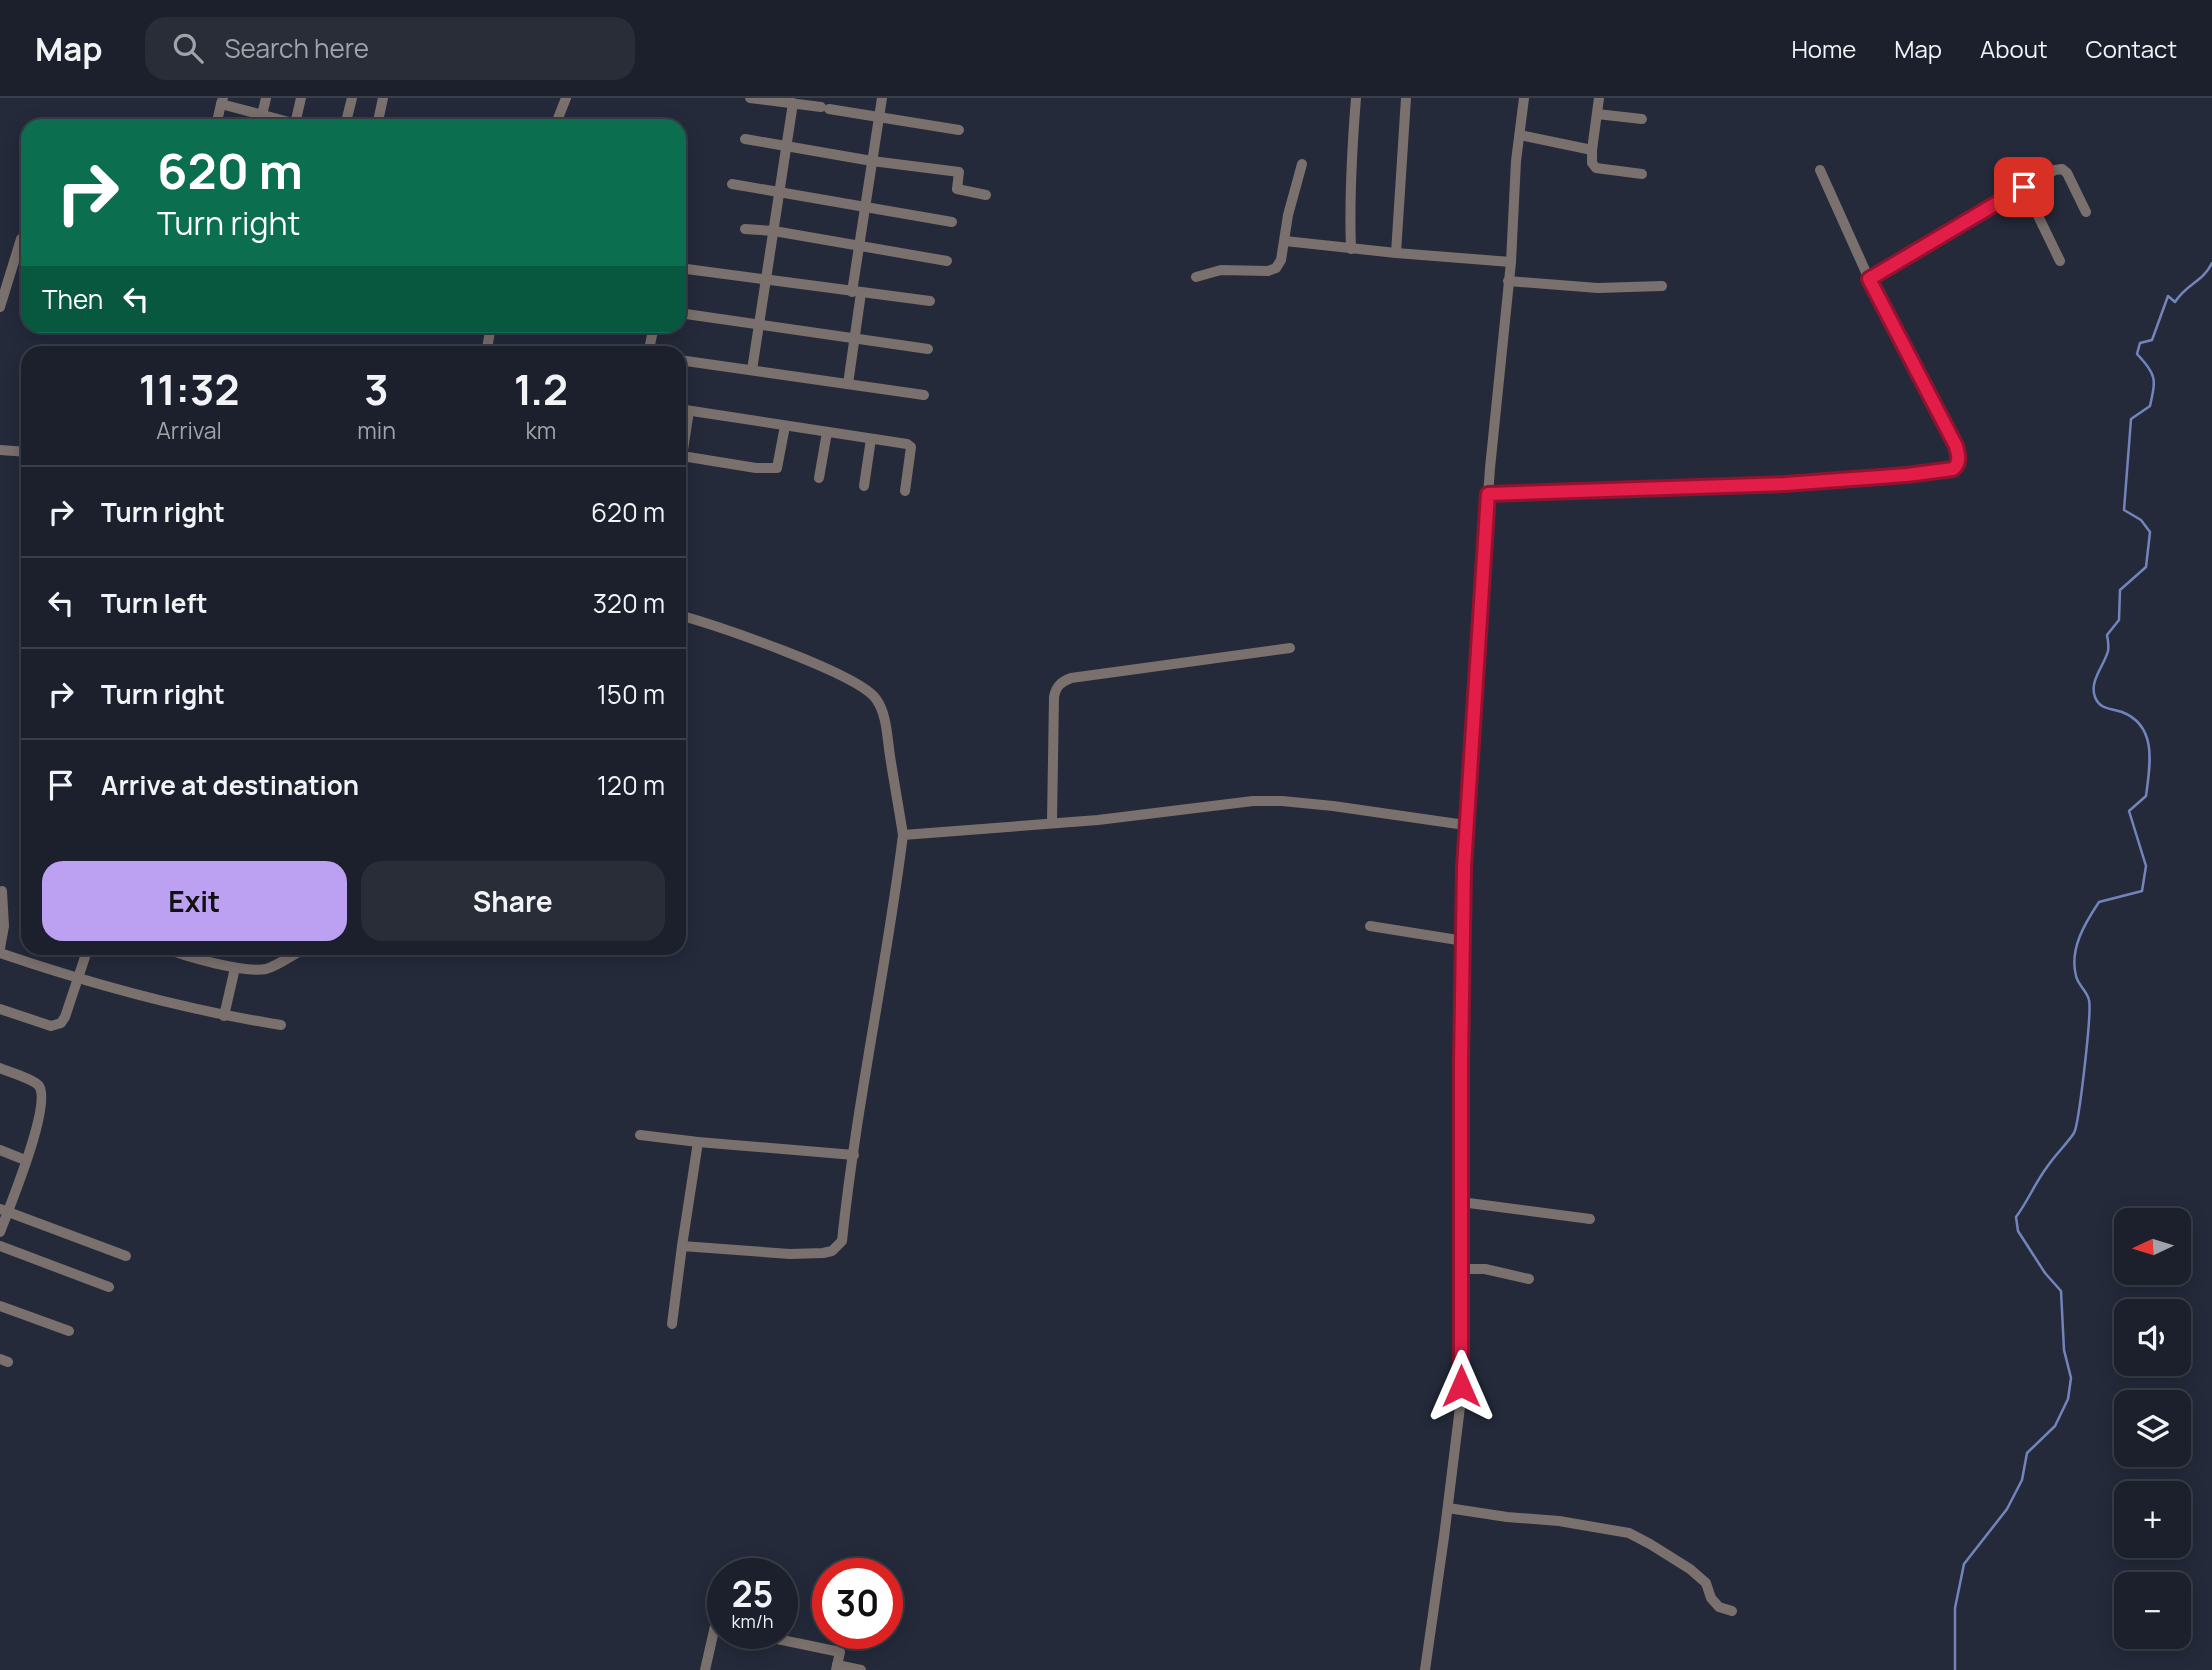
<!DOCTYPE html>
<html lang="en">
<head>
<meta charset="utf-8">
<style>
  :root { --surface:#1b202c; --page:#282d38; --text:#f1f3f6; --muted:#a0a3a9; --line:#393e48; --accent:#bca0f2 }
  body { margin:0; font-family:Manrope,sans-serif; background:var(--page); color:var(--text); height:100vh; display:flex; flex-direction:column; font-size:26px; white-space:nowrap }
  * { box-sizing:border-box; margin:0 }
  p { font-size:23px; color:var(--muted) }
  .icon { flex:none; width:38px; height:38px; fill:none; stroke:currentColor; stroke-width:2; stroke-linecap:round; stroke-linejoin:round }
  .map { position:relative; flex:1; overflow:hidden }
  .panel { position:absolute; left:21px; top:248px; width:665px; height:609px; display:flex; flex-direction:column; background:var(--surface); border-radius:21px; box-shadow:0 4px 18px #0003,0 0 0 2px var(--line) }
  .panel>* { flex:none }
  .top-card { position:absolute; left:21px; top:21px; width:665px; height:214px; border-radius:21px; box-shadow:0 4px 18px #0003,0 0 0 2px var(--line); background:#0b6e4f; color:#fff; overflow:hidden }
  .needle { width:46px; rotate:266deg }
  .fabs { position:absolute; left:2114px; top:1110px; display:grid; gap:14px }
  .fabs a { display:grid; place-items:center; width:77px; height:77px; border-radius:14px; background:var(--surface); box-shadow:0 4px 18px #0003,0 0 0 2px var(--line); font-size:35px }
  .speed { position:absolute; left:707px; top:1460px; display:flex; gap:14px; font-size:35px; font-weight:700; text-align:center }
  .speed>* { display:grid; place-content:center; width:91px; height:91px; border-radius:50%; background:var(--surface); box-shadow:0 4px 18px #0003,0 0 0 2px var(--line); line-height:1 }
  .speed small { font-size:18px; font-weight:400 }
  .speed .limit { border:10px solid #d22; background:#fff; color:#111 }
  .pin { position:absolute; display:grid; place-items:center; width:60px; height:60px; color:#fff; margin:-30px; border-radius:14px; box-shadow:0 4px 10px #0006 }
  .me { position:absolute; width:77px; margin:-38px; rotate:0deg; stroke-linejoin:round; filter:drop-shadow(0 0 5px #0008) }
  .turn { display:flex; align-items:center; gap:24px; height:147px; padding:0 21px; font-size:32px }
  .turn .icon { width:91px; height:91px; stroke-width:2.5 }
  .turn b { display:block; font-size:49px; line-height:60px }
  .then { display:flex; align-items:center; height:66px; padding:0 21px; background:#0003; gap:14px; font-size:26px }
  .eta { display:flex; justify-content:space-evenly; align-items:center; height:119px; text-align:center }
  .eta b { font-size:42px; font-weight:700; line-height:49px }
  .action { display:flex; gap:14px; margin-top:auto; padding:14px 21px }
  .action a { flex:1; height:80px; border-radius:21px; background:var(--accent); color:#111; font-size:28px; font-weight:700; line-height:80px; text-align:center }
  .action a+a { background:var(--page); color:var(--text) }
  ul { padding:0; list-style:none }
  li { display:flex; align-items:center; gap:21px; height:91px; padding:0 21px; border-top:2px solid var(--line) }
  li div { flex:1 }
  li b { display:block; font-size:26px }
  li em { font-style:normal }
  header { display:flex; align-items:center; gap:42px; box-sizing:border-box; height:98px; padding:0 35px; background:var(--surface); border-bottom:2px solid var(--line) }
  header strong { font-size:33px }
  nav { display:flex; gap:38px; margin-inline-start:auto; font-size:24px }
  .search { width:490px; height:63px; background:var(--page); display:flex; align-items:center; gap:18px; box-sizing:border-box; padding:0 24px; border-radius:21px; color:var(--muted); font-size:26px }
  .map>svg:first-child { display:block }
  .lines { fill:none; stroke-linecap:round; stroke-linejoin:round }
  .stream { stroke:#7384bc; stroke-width:2.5 }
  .minor { stroke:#7a706d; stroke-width:10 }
  .route-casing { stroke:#92132f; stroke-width:18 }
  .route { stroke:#e11d48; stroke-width:12 }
</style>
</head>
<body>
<header>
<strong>Map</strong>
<div class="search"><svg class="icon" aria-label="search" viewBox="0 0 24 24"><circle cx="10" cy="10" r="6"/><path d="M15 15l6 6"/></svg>Search here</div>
<nav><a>Home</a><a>Map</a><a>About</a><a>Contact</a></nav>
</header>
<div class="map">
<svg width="2212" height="1572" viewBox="0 0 2212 1572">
  <rect width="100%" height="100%" fill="#242a3a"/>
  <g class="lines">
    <path class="stream" d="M1955,1572V1510L1964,1466L2007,1411L2022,1382L2027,1355L2055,1328L2068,1301L2071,1280L2064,1252L2061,1193L2045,1175L2018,1133L2016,1119C2028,1103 2035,1085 2047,1069C2055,1057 2066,1047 2074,1035C2079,1026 2092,914 2089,902C2087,893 2078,887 2076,878C2069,851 2085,825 2099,804L2142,793L2146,768L2129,713L2146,698C2150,667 2158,628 2122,614C2111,610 2100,612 2095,599C2089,583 2104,568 2108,553C2109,548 2108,542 2107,537L2119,522L2120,492L2146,469L2150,434L2141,422L2124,412L2131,321L2150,308C2156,281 2157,277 2137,256L2140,245L2152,242L2168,198L2175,204C2187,185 2202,185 2212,165"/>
    <g class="minor">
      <path d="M223,0L221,6L304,28"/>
      <path d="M750,0L821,9"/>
      <path d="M829,11L959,32"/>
      <path d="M1597,16L1642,21"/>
      <path d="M262,17L266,0"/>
      <path d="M295,26L301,0"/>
      <path d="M216,28L221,6"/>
      <path d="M345,28L352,0"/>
      <path d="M377,28L383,0"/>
      <path d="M555,28L566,0"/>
      <path d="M1520,37L1592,52L1599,0"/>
      <path d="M745,41L872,63L959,74L957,91L986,97"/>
      <path d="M1592,52V65L1596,70L1642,76"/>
      <path d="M732,86L952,124"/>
      <path d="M2024,89L2060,163"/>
      <path d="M745,131L774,133L947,163"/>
      <path d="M1285,143L1396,155L1511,164"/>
      <path d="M1351,151C1349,100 1352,50 1356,0"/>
      <path d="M1396,155L1406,0"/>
      <path d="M679,170L930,203"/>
      <path d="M1196,179L1221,172L1268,173L1276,170L1281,162L1288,117L1302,66"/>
      <path d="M1869,181L2055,72L2062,71L2067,75L2086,114"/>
      <path d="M1508,183L1598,190L1662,188"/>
      <path d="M852,194L882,0"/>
      <path d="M0,209L21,141"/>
      <path d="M679,215L928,251"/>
      <path d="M486,256L491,228"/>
      <path d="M648,256L654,228"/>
      <path d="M679,262L924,297"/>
      <path d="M752,272L793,5"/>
      <path d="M848,286L861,195"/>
      <path d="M679,311L907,346L911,349L905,393"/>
      <path d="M689,313L682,358L756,370H777L785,328"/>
      <path d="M0,352L28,354"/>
      <path d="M819,380L827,334"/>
      <path d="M864,388L871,341"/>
      <path d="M1488,396C1642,392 1797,389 1950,372L1956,369L1958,360L1956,348L1869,181L1820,72"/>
      <path d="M679,517C715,527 858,575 876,601C887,616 887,639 890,658C894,684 899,711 903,737L1098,722L1253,703H1282L1333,708L1465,727"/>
      <path d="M1052,724L1054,599C1056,588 1061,584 1071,580L1290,550"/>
      <path d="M1370,828L1464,843"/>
      <path d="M0,850L4,828L2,793"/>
      <path d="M165,850C186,859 244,875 266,871C279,867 292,857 304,851"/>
      <path d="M0,855C91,886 186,912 281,927"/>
      <path d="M0,911L51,928L61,925L65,919L88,850"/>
      <path d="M224,918L235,870"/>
      <path d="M0,970C9,974 34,981 39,988C52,1007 9,1110 0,1134"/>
      <path d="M640,1037L698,1044L854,1057"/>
      <path d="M0,1052L25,1062"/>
      <path d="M1461,1104L1590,1121"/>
      <path d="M0,1111L126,1158"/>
      <path d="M0,1148L109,1189"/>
      <path d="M682,1148L698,1044"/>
      <path d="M1461,1171H1485L1529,1181"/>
      <path d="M0,1208L69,1233"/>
      <path d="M672,1226L682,1148L790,1156L823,1155L832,1153L842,1143C856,1007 886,873 903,737"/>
      <path d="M0,1261L8,1264"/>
      <path d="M1448,1410L1507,1419L1559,1423L1629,1435L1650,1446L1690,1471L1706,1485L1711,1500L1719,1509L1732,1513"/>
      <path d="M748,1535L840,1554L836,1572"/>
      <path d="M837,1567L861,1572"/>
      <path d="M705,1572L715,1528L723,1530"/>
      <path d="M1425,1572L1444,1439L1460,1309L1461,964L1465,727L1490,370L1511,164L1516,63L1524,0"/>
    </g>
  </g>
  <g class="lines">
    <defs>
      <path id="route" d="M1461,1288V964L1464,769L1488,396L1785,386L1907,377L1953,371C1961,365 1958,356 1956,348L1869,181L2024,89"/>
    </defs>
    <use href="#route" class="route-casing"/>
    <use href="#route" class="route"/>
  </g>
</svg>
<div class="fabs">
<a><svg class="needle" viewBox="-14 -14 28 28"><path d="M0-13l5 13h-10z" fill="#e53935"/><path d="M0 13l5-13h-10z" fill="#a0a3a9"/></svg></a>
<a><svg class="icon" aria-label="sound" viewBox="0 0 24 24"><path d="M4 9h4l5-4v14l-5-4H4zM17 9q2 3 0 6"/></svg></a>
<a><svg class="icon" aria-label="layers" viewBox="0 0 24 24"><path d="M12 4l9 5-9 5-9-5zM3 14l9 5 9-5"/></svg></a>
<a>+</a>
<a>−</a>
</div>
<div class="speed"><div>25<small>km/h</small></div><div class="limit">30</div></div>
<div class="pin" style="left:2024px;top:89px;background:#d93025"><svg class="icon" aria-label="arrive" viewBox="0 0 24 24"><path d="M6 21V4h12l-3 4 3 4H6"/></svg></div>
<svg class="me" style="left:1461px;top:1288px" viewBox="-20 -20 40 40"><path d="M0-17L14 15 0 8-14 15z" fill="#e11d48" stroke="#fff" stroke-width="4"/></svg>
<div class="top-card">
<div class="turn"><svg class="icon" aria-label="right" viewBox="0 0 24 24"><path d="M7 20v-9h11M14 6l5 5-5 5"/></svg><div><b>620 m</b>Turn right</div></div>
<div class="then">Then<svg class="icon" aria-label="left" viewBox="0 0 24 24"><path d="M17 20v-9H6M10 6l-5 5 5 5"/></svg></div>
</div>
<section class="panel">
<div class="eta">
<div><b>11:32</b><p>Arrival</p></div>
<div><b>3</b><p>min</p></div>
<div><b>1.2</b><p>km</p></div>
</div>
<ul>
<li><svg class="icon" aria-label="right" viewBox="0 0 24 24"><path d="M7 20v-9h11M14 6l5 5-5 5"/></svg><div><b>Turn right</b></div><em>620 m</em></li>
<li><svg class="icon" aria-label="left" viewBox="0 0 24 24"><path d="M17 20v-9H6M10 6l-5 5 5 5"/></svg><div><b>Turn left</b></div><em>320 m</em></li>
<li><svg class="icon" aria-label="right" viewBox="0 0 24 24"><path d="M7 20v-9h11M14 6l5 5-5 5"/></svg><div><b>Turn right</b></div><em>150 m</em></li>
<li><svg class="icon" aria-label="arrive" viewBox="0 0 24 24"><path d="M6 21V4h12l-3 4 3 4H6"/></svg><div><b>Arrive at destination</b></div><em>120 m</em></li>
</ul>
<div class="action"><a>Exit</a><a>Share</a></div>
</section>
</div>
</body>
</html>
